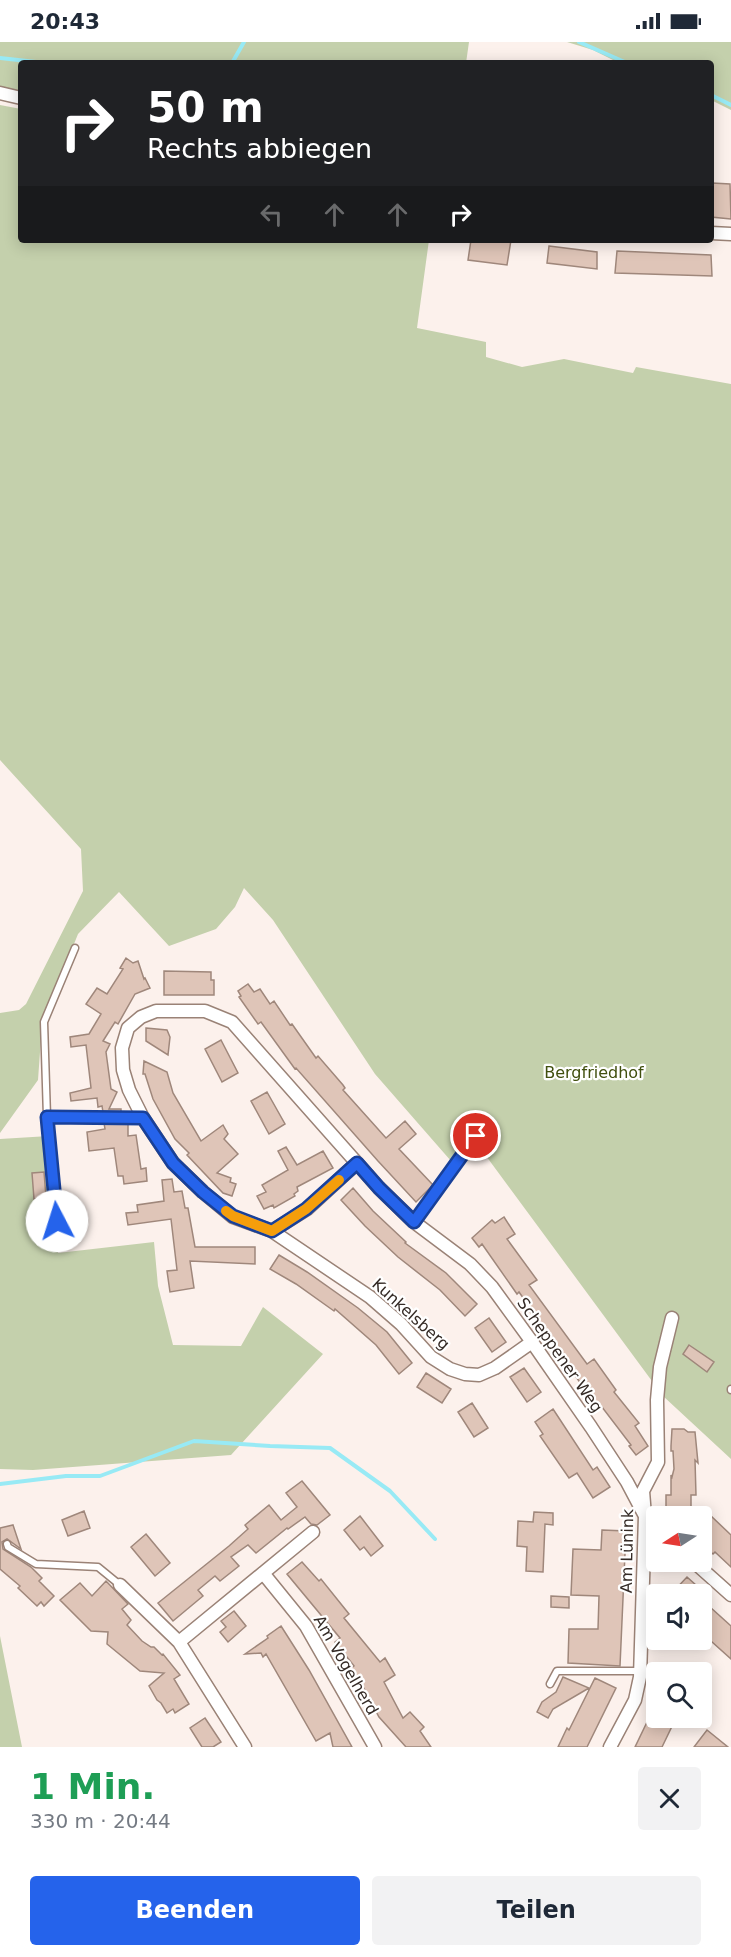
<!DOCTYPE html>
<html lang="de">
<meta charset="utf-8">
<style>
:root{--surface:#fff;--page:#f2f2f3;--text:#1f2937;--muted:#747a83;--accent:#2563eb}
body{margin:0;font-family:"DejaVu Sans",sans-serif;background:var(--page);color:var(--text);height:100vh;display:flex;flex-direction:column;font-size:22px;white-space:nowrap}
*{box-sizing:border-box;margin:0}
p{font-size:20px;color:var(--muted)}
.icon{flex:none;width:33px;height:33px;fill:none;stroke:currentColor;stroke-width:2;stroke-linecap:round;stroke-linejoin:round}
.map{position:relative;height:1705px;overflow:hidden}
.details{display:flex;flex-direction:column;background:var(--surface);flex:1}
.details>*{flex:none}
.hud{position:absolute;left:18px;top:18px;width:696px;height:183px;border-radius:6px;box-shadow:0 3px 15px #0003;background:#202124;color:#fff;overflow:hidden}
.needle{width:39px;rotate:258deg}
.controls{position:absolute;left:646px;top:1464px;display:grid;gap:12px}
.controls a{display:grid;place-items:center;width:66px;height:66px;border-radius:6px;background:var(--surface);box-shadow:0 3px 15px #0003;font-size:30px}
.pin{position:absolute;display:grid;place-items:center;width:51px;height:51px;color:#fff;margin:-26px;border:3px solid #fff;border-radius:50%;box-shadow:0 2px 6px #0007}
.me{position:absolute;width:66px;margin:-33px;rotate:355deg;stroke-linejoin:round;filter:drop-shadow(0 0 4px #0008)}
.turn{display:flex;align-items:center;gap:21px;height:126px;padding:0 30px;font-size:27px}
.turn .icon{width:78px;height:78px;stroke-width:2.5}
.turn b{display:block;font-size:42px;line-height:51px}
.lanes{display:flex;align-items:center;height:57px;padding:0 30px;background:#0003;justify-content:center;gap:30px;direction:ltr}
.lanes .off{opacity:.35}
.round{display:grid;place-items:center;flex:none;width:63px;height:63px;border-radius:6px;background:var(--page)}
.overview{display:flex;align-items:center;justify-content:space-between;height:102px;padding:0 30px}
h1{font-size:36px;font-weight:600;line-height:45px;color:#1e9e55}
.cta{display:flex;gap:12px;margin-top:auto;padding:12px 30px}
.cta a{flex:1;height:69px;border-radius:6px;background:var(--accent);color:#fff;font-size:24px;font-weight:600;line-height:69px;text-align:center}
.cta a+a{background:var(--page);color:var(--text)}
.status{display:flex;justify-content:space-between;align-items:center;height:42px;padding:0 30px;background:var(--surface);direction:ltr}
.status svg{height:16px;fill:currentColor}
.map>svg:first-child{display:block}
.green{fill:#c4d0ac}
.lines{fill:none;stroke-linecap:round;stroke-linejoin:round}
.stream{stroke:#98eaf5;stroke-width:4}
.building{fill:#dfc5b8;stroke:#9f877b;stroke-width:1.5}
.lane-casing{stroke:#9a8276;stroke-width:9}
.street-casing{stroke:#9a8276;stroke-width:15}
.lane{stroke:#fff;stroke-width:6}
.street{stroke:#fff;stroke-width:12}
.route-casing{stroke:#184099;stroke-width:15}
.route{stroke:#2563eb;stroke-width:10}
.slow{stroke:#f59e0b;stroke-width:10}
.labels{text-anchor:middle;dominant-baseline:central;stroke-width:4.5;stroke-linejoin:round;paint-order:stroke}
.park-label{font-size:16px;fill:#404f0e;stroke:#fff}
.street-label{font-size:16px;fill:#342a25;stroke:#fff}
</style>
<div class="status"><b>20:43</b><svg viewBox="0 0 49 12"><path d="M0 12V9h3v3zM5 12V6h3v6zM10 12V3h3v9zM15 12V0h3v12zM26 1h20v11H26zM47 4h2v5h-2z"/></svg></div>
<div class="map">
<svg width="731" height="1705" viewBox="0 0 731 1705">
<rect width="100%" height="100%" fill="#fcf1ec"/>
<!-- green -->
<path class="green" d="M0,0H469L466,21H21V49L0,45Z
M567,0H731V68L711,58V21H619L593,8Z
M0,63L21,67V198H429L417,286L486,300V315L522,325L564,317L633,331L636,325L731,342V1417L663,1354L478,1103L451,1119L375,1032L273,878L244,846L235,865L216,887L169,904L119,850L78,892L42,982L38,1038L0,1091V971L19,968L26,962L83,849L81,807L0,718Z
M49,1094L58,1211L154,1200L158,1244L173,1303L241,1304L263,1265L323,1312L231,1413L33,1428L0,1427V1097Z
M0,1594L22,1705H0Z"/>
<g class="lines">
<!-- stream -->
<path class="stream" d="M579,0L627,21
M0,16L45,21
M232,21L244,0
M711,53L731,63
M0,1442L66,1434H100L194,1399L270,1404L330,1406L390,1449L435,1497"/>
</g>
<!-- building -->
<path class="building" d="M712,141L730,142L731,177L711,175Z
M471,198H511L507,223L468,218Z
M549,204L597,210V227L547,221Z
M617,209L711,213L712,234L615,231Z
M126,916L133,921L138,919L144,937L145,936L150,946L135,952L118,982L115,980L103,999L110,1002L106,1010L111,1047L117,1050L109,1067H121V1071L103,1070L102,1064L98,1065L97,1056L71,1059L70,1051L91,1046L86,1003L71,1005L70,995L89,992L101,972L86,962L97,946L107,952L123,927L120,926Z
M164,929L211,930V938H214V953H164Z
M248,942L254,950L260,947L270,962L274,959L290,983L292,982L316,1016L318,1014L343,1043L345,1046L343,1048L386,1096L405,1079L416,1092L399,1107L433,1143L416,1160L378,1119L296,1026L295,1027L261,980L258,982L239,955L241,954L238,949Z
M146,986L167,988L170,995L168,1013L146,999Z
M221,998L238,1031L222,1040L205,1007Z
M144,1019L167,1030L173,1051L201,1099L223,1083L228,1092L224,1097L238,1112L217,1131L231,1136L230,1140L236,1142L232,1154L223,1151L187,1113L189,1111L175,1097L153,1057L145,1032H143Z
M267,1050L285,1082L269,1092L251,1059Z
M104,1081H128V1094L136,1093L141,1127L146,1126L147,1139L124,1142L123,1134H118L114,1106L89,1109L87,1090L105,1087Z
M286,1105L297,1123L323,1109L333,1126L297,1145L298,1149L294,1152L295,1154L274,1166L273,1163L264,1167L257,1154L266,1150L262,1143L288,1128L278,1109Z
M44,1130L46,1155L34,1157L32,1131Z
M172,1137L174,1150L182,1149L185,1166H188L195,1205H255V1222L190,1219L194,1246L170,1250L167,1229L177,1228L171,1177L128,1183L126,1171L138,1170L137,1163L164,1159L162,1138Z
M353,1146L373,1169L406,1200L405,1201L446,1231L477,1262L465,1274L440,1248L398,1215L365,1184L341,1158Z
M504,1175L515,1192L507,1197L537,1238L529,1243L587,1322L594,1317L616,1348L614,1350L639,1381L635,1384L648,1404L636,1413L629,1404L631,1403L602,1365L591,1356L574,1332L529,1268L531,1267L519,1250L517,1252L482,1202L479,1205L472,1196L492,1178L495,1181Z
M279,1213L307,1230L358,1266L387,1290L412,1321L399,1332L376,1303L335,1267L334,1269L296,1242L270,1227Z
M489,1276L506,1300L492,1310L475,1286Z
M689,1303L714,1320L707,1330L683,1312Z
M524,1326L541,1350L527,1360L510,1335Z
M426,1331L451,1347L442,1361L417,1345Z
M472,1361L488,1386L474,1395L458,1370Z
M553,1367L593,1428L597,1425L610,1445L593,1456L577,1431L569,1436L540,1394L543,1392L535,1380Z
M672,1387H684L688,1390H695L698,1421L695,1418L696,1453H691V1465L666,1466V1453H671V1433L672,1435L674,1427L673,1409H671V1404Z
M302,1439L330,1473L317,1483L311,1482L305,1475L288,1487L287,1486L256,1511L248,1503L231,1515L239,1524L220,1539L215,1534L198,1548L203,1554L173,1579L158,1561L229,1504L248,1487L245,1483L269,1463L281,1478L297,1465L286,1451Z
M84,1469L90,1486L68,1494L62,1478Z
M534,1470L553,1471V1483L545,1482L543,1530L526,1529L527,1505L517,1504L518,1479L533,1480Z
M710,1473L731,1493V1525L715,1510L713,1512L702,1502V1482Z
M360,1474L383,1504L371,1514L364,1505L360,1508L344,1488Z
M13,1483L21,1507L7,1497L2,1500L3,1507L31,1525L42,1536L39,1539L54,1554L44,1564L41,1560L37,1564L18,1546L20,1544L0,1527V1486Z
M602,1488L626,1489L620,1624L568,1621L569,1587H598L599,1554L571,1553L573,1507L601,1508Z
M146,1492L170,1521L155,1534L131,1505Z
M302,1520L319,1539L321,1537L349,1572L344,1576L380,1620L385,1616L395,1633L384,1640L403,1676L410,1670L424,1685L420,1689L431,1705H406L379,1675L360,1639L349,1628L354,1624L335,1600L340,1596L287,1532Z
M687,1535L706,1552H671Z
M106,1539L128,1562L122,1567L131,1578L127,1583L142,1599L151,1605H154L162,1613L163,1612L180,1633L174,1637L189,1662L175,1671L173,1667L167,1671L161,1661L157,1658L149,1644L164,1631L140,1629L107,1602L108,1590L91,1589L60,1558L80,1541L92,1554Z
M551,1554L569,1555V1566L551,1565Z
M710,1565L731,1584V1617L702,1591V1573Z
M234,1569L246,1584L228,1600L220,1590L226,1585L221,1579Z
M281,1584L309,1628L352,1705H333L330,1691L316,1699L266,1612L263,1615L261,1611L245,1612L268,1596L267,1594Z
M563,1635L589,1646L553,1667L548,1676L537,1670L542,1660L556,1650Z
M595,1636L616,1646L587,1705H558L567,1686L569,1688Z
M205,1676L221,1700L213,1705H202L190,1686Z
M649,1676H676L662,1705H635Z
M707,1688L728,1705H694Z"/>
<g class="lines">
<defs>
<path id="lane" d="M75,906L44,980L47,1075L143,1076
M47,1075L57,1179
M414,1180L475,1094
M731,1348V1347
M7,1502L8,1505L36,1522L98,1525L120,1543
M550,1642L557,1629H640"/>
<path id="street" d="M0,51L21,56
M711,191L731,192
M272,1189L307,1167L357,1121
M532,1300L495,1326L479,1333L465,1332L450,1327L431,1315L401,1282L370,1255L272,1189L233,1175L203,1150L173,1121L143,1076L129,1048L123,1028L122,1006L128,986L141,975L156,969H205L232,980L379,1146L414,1180L470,1222L492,1245L532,1300L591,1385L627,1440L645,1474L657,1485
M694,1520L731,1553
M263,1531L306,1584L375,1705
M120,1543L179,1600L245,1705
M179,1600L313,1490
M610,1705L635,1658L640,1635L645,1474L643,1449L658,1420L657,1358L660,1325L672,1276"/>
</defs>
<!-- lane casing -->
<use href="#lane" class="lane-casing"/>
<!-- street casing -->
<use href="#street" class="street-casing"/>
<!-- lane -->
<use href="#lane" class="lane"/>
<!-- street -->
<use href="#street" class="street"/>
</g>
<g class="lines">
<defs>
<path id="route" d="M57,1179L47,1075L143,1076L173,1121L203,1150L233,1174L272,1189L306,1167L357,1121L379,1146L414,1180L476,1094"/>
</defs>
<!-- route casing -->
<use href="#route" class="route-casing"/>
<!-- route -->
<use href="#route" class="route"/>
<!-- slow -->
<path class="slow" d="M226,1169L233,1174L272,1189L306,1167L339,1138"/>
</g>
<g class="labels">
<!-- park labels -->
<g class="park-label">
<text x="594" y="1030">Bergfriedhof</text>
</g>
<!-- street labels -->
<g class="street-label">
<text transform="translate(411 1272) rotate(42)">Kunkelsberg</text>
<text transform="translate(560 1313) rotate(55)">Scheppener Weg</text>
<text transform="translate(627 1509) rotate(-89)">Am Lünink</text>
<text transform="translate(346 1623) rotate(60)">Am Vogelherd</text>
</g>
</g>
</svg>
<div class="controls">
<a><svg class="needle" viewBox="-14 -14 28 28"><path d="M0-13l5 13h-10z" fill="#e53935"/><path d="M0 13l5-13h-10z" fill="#747a83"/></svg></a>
<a><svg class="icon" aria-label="sound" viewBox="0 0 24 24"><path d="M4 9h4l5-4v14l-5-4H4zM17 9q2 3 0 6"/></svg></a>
<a><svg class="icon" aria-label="search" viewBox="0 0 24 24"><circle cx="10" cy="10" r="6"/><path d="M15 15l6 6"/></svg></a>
</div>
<div class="pin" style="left:476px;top:1094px;background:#d93025"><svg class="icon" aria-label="arrive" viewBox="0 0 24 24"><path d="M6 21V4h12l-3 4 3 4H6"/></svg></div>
<svg class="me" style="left:57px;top:1179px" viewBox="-20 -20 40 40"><circle r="19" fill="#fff"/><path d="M0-13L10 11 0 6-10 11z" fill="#2563eb"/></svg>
<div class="hud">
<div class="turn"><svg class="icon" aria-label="right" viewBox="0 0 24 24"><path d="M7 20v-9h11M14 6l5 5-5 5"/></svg><div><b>50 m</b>Rechts abbiegen</div></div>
<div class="lanes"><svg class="icon off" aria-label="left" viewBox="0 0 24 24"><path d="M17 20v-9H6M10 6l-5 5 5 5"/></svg><svg class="icon off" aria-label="ahead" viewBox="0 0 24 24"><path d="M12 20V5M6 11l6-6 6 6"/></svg><svg class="icon off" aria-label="ahead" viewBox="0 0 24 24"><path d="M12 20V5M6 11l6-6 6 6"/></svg><svg class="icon" aria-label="right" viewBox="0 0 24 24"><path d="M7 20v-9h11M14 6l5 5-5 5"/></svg></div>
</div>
</div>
<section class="details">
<div class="overview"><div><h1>1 Min.</h1><p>330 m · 20:44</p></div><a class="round"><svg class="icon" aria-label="close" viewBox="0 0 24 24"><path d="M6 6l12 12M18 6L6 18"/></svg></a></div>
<div class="cta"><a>Beenden</a><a>Teilen</a></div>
</section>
